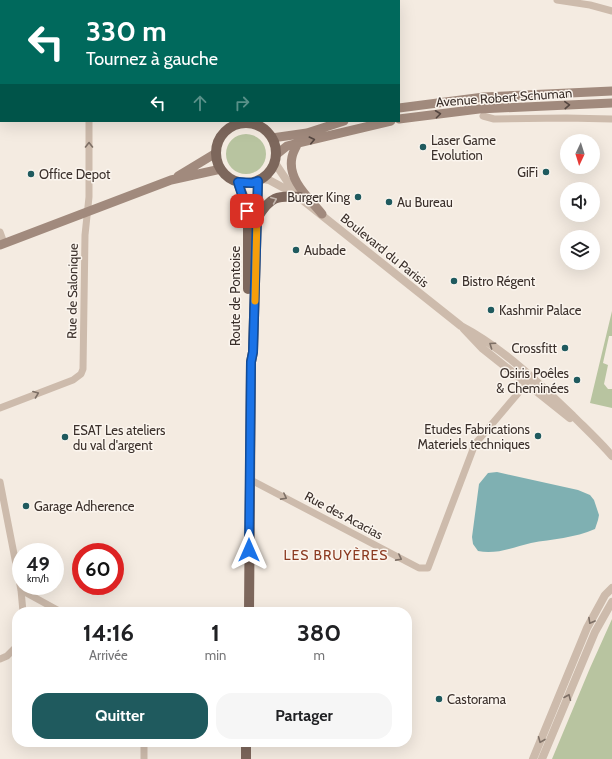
<!DOCTYPE html>
<html lang="fr">
<meta charset="utf-8">
<style>
:root{--surface:#fff;--page:#f6f6f6;--text:#202124;--muted:#757577;--accent:#1f5a5e}
body{margin:0;font-family:Cabin,sans-serif;background:var(--page);color:var(--text);height:100vh;display:flex;flex-direction:column;font-size:15px;white-space:nowrap}
*{box-sizing:border-box;margin:0}
p{font-size:13px;color:var(--muted)}
.icon{flex:none;width:22px;height:22px;fill:none;stroke:currentColor;stroke-width:2;stroke-linecap:round;stroke-linejoin:round}
.map{position:relative;flex:1;overflow:hidden}
.drawer{position:absolute;left:12px;top:607px;width:400px;height:140px;display:flex;flex-direction:column;background:var(--surface);border-radius:16px;box-shadow:0 4px 16px #0002}
.drawer>*{flex:none}
.banner{position:absolute;left:0px;top:0px;width:400px;height:122px;box-shadow:0 4px 16px #0002;background:#00695c;color:#fff;overflow:hidden}
.needle{width:26px;rotate:184deg}
.buttons{position:absolute;left:560px;top:134px;display:grid;gap:8px}
.buttons a{display:grid;place-items:center;width:40px;height:40px;border-radius:50%;background:var(--surface);box-shadow:0 4px 16px #0002;font-size:20px}
.speed{position:absolute;left:12px;top:543px;display:flex;gap:8px;font-size:20px;font-weight:700;text-align:center}
.speed>*{display:grid;place-content:center;width:52px;height:52px;border-radius:50%;background:var(--surface);box-shadow:0 4px 16px #0002;line-height:1}
.speed small{font-size:10px;font-weight:400}
.speed .limit{border:6px solid #d22;background:#fff;color:#111}
.pin{position:absolute;display:grid;place-items:center;width:34px;height:34px;color:#fff;margin:-17px;border-radius:8px;box-shadow:0 2px 6px #0006}
.me{position:absolute;width:44px;margin:-22px;rotate:0deg;stroke-linejoin:round;filter:drop-shadow(0 0 3px #0008)}
.turn{display:flex;align-items:center;gap:14px;height:84px;padding:0 20px;font-size:18px}
.turn .icon{width:52px;height:52px;stroke-width:2.5}
.turn b{display:block;font-size:28px;line-height:34px}
.lanes{display:flex;align-items:center;height:38px;padding:0 20px;background:#0003;justify-content:center;gap:20px;direction:ltr}
.lanes .off{opacity:.35}
.eta{display:flex;justify-content:space-evenly;align-items:center;height:68px;text-align:center}
.eta b{font-size:24px;font-weight:800;line-height:28px}
.action{display:flex;gap:8px;margin-top:auto;padding:8px 20px}
.action a{flex:1;height:46px;border-radius:16px;background:var(--accent);color:#fff;font-size:16px;font-weight:800;line-height:46px;text-align:center}
.action a+a{background:var(--page);color:var(--text)}
.map>svg:first-child{display:block}
.green{fill:#b8c4a0}
.water{fill:#7fb0b2}
.lines{fill:none;stroke-linecap:round;stroke-linejoin:round}
.minor{stroke:#cdbbac;stroke-width:7}
.tertiary{stroke:#cdbbac;stroke-width:8}
.secondary{stroke:#a18a7d;stroke-width:9}
.primary{stroke:#7d675c;stroke-width:10}
.oneway{stroke:#544640}
.oneway2{stroke:#7d6f65}
.oneway3{stroke:#c2b5ac}
.route-casing{stroke:#114b97;stroke-width:10}
.route{stroke:#1a73e8;stroke-width:7}
.slow{stroke:#f59e0b;stroke-width:7}
.poi-dot{fill:#1f5a5e;stroke:#fbf5ee;stroke-width:1.5}
.labels{text-anchor:middle;dominant-baseline:central;stroke-width:3;stroke-linejoin:round;paint-order:stroke}
.street-label{font-size:13px;fill:#3b302b;stroke:#fbf5ee}
.poi-label{font-size:13px;fill:#3b302b;stroke:#fbf5ee;text-anchor:start}
.neighbourhood-label{font-size:14px;letter-spacing:1px;fill:#8c3b22;stroke:#fbf5ee}
</style>
<div class="map">
<svg width="612" height="759" viewBox="0 0 612 759">
<rect width="100%" height="100%" fill="#f4ebe1"/>
<!-- green -->
<path class="green" d="M226 154a20 20 0 1 1 40 0a20 20 0 1 1-40 0Z
M612,311V336H609L603,363L608,365L604,384L608,389H612V408L590,403Z
M612,619V759H552L590,668Z"/>
<!-- water -->
<path class="water" d="M497,472L578,490L590,495L594,500L599,515L598,520L595,529C575,538 552,539 531,543C514,547 496,555 478,551L473,544L472,537L479,484L488,473Z"/>
<g class="lines">
<!-- minor -->
<path class="minor" d="M557,0L590,5L612,11
M90,1V0
M483,116L494,119L566,118L612,119
M0,232L4,243
M0,408L73,380L81,374L83,369L85,235L89,197V121
M249,479L419,568H428L475,444L520,391L533,378
M0,482L21,590L23,612
M21,590L61,612
M0,659L7,656L17,646
M144,742V759"/>
<!-- tertiary -->
<path class="tertiary" d="M275,163L295,193
M263,179L269,180L295,194L461,326C503,348 539,383 573,416C586,429 600,442 612,456
M464,329L482,348L570,418
M533,759L587,628L605,595L612,588
M542,759L595,632L612,602"/>
<!-- secondary -->
<path class="secondary" d="M399,108L484,97L612,91
M399,119L479,109L612,103
M272,138L307,133L344,121
M298,143C296,147 293,152 292,157C287,180 309,198 322,214
M277,154L287,146L298,143L391,121
M178,176L216,153
M0,245L171,180L221,169"/>
<!-- primary -->
<path class="primary" d="M250,1V0
M216 153a30 30 0 1 1 60 0a30 30 0 1 1-60 0Z
M238,183L245,201L248,223V289
M258,217C270,197 277,195 300,197
M249,612L251,362L253,352L258,181
M246,759V742"/>
</g>
<!-- one-way arrows -->
<defs><path id="oneway-chevron" d="M-2-3.5L2.5 0L-2 3.5" fill="none" stroke-width="1.6" stroke-linecap="round" stroke-linejoin="round"/></defs>
<g class="oneway">
<use href="#oneway-chevron" transform="translate(567 105) rotate(-3)"/>
<use href="#oneway-chevron" transform="translate(438 114) rotate(-7)"/>
<use href="#oneway-chevron" transform="translate(312 140) rotate(-13)"/>
</g>
<g class="oneway2">
<use href="#oneway-chevron" transform="translate(89 145) rotate(-90)"/>
<use href="#oneway-chevron" transform="translate(492 345) rotate(-145)"/>
<use href="#oneway-chevron" transform="translate(36 394) rotate(-21)"/>
<use href="#oneway-chevron" transform="translate(284 497) rotate(28)"/>
<use href="#oneway-chevron" transform="translate(399 558) rotate(28)"/>
<use href="#oneway-chevron" transform="translate(591 621) rotate(119)"/>
<use href="#oneway-chevron" transform="translate(568 697) rotate(-67)"/>
<use href="#oneway-chevron" transform="translate(541 740) rotate(112)"/>
</g>
<use class="oneway3" href="#oneway-chevron" transform="translate(274 200) rotate(-23)"/>
<g class="lines">
<defs>
<path id="route" d="M247,211L238,182L252,183L258,181L253,352L251,362L249,550"/>
</defs>
<!-- route casing -->
<use href="#route" class="route-casing"/>
<!-- route -->
<use href="#route" class="route"/>
<!-- slow -->
<path class="slow" d="M255,301L257,217"/>
</g>
<!-- markers -->
<g class="poi-dot">
<circle cx="423" cy="147" r="4"/>
<circle cx="546" cy="172" r="4"/>
<circle cx="31" cy="174" r="4"/>
<circle cx="358" cy="197" r="4"/>
<circle cx="389" cy="202" r="4"/>
<circle cx="296" cy="250" r="4"/>
<circle cx="454" cy="281" r="4"/>
<circle cx="491" cy="310" r="4"/>
<circle cx="565" cy="348" r="4"/>
<circle cx="577" cy="380" r="4"/>
<circle cx="538" cy="436" r="4"/>
<circle cx="65" cy="437" r="4"/>
<circle cx="26" cy="506" r="4"/>
<circle cx="439" cy="699" r="4"/>
</g>
<g class="labels">
<!-- street labels -->
<g class="street-label">
<text transform="translate(504 97) rotate(-4)">Avenue Robert Schuman</text>
<text transform="translate(385 250) rotate(39)">Boulevard du Parisis</text>
<text transform="translate(72 291) rotate(-89)">Rue de Salonique</text>
<text transform="translate(235 296) rotate(-90)">Route de Pontoise</text>
<text transform="translate(344 515) rotate(28)">Rue des Acacias</text>
</g>
<!-- poi labels -->
<g class="poi-label">
<text x="431" y="140">Laser Game<tspan x="431" dy="15">Evolution</tspan></text>
<text x="538" y="172" text-anchor="end">GiFi</text>
<text x="39" y="174">Office Depot</text>
<text x="350" y="197" text-anchor="end">Burger King</text>
<text x="397" y="202">Au Bureau</text>
<text x="304" y="250">Aubade</text>
<text x="462" y="281">Bistro Régent</text>
<text x="499" y="310">Kashmir Palace</text>
<text x="557" y="348" text-anchor="end">Crossfitt</text>
<text x="569" y="373" text-anchor="end">Osiris Poêles<tspan x="569" dy="15">&amp; Cheminées</tspan></text>
<text x="530" y="429" text-anchor="end">Etudes Fabrications<tspan x="530" dy="15">Materiels techniques</tspan></text>
<text x="73" y="430">ESAT Les ateliers<tspan x="73" dy="15">du val d'argent</tspan></text>
<text x="34" y="506">Garage Adherence</text>
<text x="447" y="699">Castorama</text>
</g>
<!-- neighbourhood labels -->
<g class="neighbourhood-label">
<text x="336" y="555">LES BRUYÈRES</text>
</g>
</g>
</svg>
<div class="buttons">
<a><svg class="needle" viewBox="-14 -14 28 28"><path d="M0-13l5 13h-10z" fill="#e53935"/><path d="M0 13l5-13h-10z" fill="#757577"/></svg></a>
<a><svg class="icon" aria-label="sound" viewBox="0 0 24 24"><path d="M4 9h4l5-4v14l-5-4H4zM17 9q2 3 0 6"/></svg></a>
<a><svg class="icon" aria-label="layers" viewBox="0 0 24 24"><path d="M12 4l9 5-9 5-9-5zM3 14l9 5 9-5"/></svg></a>
</div>
<div class="speed"><div>49<small>km/h</small></div><div class="limit">60</div></div>
<div class="pin" style="left:247px;top:211px;background:#d93025"><svg class="icon" aria-label="arrive" viewBox="0 0 24 24"><path d="M6 21V4h12l-3 4 3 4H6"/></svg></div>
<svg class="me" style="left:249px;top:550px" viewBox="-20 -20 40 40"><path d="M0-17L14 15 0 8-14 15z" fill="#1a73e8" stroke="#fff" stroke-width="4"/></svg>
<div class="banner">
<div class="turn"><svg class="icon" aria-label="left" viewBox="0 0 24 24"><path d="M17 20v-9H6M10 6l-5 5 5 5"/></svg><div><b>330 m</b>Tournez à gauche</div></div>
<div class="lanes"><svg class="icon" aria-label="left" viewBox="0 0 24 24"><path d="M17 20v-9H6M10 6l-5 5 5 5"/></svg><svg class="icon off" aria-label="ahead" viewBox="0 0 24 24"><path d="M12 20V5M6 11l6-6 6 6"/></svg><svg class="icon off" aria-label="right" viewBox="0 0 24 24"><path d="M7 20v-9h11M14 6l5 5-5 5"/></svg></div>
</div>
<section class="drawer">
<div class="eta">
<div><b>14:16</b><p>Arrivée</p></div>
<div><b>1</b><p>min</p></div>
<div><b>380</b><p>m</p></div>
</div>
<div class="action"><a>Quitter</a><a>Partager</a></div>
</section>
</div>
